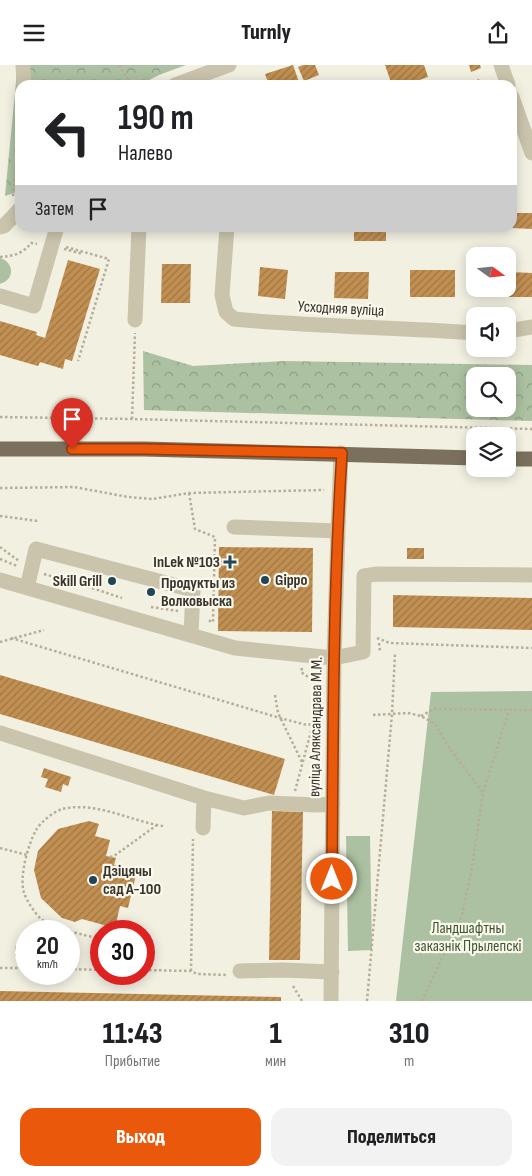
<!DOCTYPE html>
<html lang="ru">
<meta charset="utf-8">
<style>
:root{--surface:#fff;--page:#f2f2f2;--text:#202124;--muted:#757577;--accent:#ea580c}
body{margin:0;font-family:"Sofia Sans Condensed",sans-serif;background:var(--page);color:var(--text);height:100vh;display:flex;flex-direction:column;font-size:19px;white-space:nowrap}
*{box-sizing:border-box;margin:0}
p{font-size:16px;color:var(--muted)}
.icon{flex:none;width:28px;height:28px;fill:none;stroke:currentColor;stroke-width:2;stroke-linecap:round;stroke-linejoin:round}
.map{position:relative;height:936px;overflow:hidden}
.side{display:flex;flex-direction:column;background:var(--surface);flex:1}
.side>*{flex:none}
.top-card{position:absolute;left:15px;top:15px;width:502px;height:152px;border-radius:15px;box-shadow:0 2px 12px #0003;background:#fff;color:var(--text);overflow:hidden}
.needle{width:32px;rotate:105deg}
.fabs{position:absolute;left:466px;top:182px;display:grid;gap:10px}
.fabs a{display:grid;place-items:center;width:50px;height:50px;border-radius:10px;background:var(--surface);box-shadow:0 2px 12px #0003;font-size:25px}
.speed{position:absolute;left:15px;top:855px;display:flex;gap:10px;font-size:25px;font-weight:700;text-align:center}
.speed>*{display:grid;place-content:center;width:65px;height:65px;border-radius:50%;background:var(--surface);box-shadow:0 2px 12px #0003;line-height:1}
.speed small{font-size:12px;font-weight:400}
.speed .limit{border:8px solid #d22;background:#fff;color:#111}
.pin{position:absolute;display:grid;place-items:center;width:42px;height:42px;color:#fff;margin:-51px -21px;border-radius:50% 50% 50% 0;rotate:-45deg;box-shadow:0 0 5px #0007}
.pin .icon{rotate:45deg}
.me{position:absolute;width:55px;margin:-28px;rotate:0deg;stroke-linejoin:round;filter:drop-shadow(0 0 4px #0008)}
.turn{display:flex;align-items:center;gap:18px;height:105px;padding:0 20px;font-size:22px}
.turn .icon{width:65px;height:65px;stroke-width:2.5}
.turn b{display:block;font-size:35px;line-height:42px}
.then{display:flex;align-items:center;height:48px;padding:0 20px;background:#0003;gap:10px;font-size:19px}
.eta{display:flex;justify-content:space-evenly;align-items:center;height:85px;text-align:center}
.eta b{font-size:30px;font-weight:800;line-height:35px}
.action{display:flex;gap:10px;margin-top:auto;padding:10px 20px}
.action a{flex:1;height:58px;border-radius:15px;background:var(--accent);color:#fff;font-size:20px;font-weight:800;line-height:58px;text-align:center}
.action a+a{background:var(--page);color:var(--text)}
header{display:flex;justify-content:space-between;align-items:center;height:65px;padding:0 20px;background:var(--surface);font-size:22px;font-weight:800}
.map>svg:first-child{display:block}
.forest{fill:url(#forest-crowns);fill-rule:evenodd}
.park{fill:#acc1a1}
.building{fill:url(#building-hatch)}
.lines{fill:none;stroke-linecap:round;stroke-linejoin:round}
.path{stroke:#b6ae97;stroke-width:2.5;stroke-dasharray:2.5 2.5;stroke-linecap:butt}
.minor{stroke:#cac4ad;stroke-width:15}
.major{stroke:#7a705d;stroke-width:15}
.route-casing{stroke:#983908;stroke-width:12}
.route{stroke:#ea580c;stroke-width:9}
.poi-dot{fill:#224459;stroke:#faf8ed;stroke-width:2}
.labels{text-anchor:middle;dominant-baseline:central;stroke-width:4.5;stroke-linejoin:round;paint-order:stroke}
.street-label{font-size:16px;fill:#39342b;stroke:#faf8ed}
.poi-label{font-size:16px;font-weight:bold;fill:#39342b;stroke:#faf8ed;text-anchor:start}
.park-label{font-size:16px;fill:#3c5630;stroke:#faf8ed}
</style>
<header><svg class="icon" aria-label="menu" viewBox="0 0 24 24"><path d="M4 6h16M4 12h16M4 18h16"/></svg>Turnly<svg class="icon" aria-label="share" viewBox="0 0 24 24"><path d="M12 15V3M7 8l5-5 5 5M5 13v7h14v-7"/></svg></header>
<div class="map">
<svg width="532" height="936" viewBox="0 0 532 936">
<defs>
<pattern id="forest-crowns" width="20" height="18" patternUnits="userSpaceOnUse" patternTransform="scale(1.25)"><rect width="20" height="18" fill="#acc1a1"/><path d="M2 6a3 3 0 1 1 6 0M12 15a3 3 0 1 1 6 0" fill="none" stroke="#8d9e83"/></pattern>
<pattern id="building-hatch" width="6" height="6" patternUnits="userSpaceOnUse" patternTransform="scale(1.25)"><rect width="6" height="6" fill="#c18f51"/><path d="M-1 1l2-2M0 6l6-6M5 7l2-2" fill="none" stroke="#9e7643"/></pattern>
</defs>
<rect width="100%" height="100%" fill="#f2f0e1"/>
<!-- forest -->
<path class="forest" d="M16,0H186L159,10L140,20H20V126L5,131L16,17Z
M143,286L193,301L284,296L532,300V356L144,345ZM475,311H508V344H475Z"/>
<!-- park -->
<path class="park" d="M0,193C9,195 15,206 8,214C7,216 2,218 0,219Z
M532,626V936H396L431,627Z
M346,771H370L372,885L348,886Z"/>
<!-- building -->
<path class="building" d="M293,0L300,20H269L265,9Z
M303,0H315L319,10L304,16L298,2Z
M385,0H424L428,12L404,20H392Z
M469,0H480L481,3L471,7Z
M479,14L481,20H465Z
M512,148H532V164L512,163Z
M354,162H386V176H354Z
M68,195L100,204L72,296L65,294L63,304L40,297L38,301L0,290V256L37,267L36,270L45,273Z
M162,199H191L190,238H161Z
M260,202L288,205L285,234L258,231Z
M410,205H455V232H410Z
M335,207H369L368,234L334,233Z
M509,207L532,208V232H509Z
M219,482L313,483L312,567L218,566Z
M407,483H424V494H407Z
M393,530L532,533V565L393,562Z
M0,610L285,694L274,730L0,649Z
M44,703L71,712L68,721L63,719L61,727L45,722L48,714L41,712Z
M272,746L303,747L300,895H269Z
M89,756L99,759L95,771L110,775L106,791L116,793L114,800L137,806L128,843L120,841L115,863L82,854L75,857L62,853L41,833L34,805L38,786L58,764Z
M21,873H26V891H15V881H21Z
M0,926L281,932V936H0Z"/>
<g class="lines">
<!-- path -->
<path class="path" d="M119,0L130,17L134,20
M13,131L20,61
M66,182L109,194L78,296
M64,184L83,189
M0,192C13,191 23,189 31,178L37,179
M0,352L132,354L532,364
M132,354L135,268
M0,423L74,422L128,432L153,434L189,428L324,425
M189,428L195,464L215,472L213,557L207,555
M0,451L38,456
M0,482L19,496
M0,494L17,501
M44,509L95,524L122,533
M151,542L178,546
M11,573L280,653L307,660L313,659
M377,573L390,578L532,583
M0,577L44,565
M379,578L380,586
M302,603L301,607L314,616L319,625
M275,630L278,648L302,697
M373,650L408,648L421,651L435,659L450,684L483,728
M421,651L434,644L532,645
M295,726L313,659L319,650
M0,783L27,790
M110,792L114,791L157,760
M101,874C86,870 51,864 40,853C34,847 27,836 24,828C19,811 28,780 36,765C41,757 53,747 62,744C97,736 130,756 163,761
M0,903H26
M69,904L101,905
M144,905L191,906L197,909L228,910
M191,906L193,774
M293,921L302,936
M367,936L392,649L395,588
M422,936L462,850L471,808L483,728L509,645"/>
<!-- minor -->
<path class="minor" d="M23,0L24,18L25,20
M501,0L508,20
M175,20L229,0
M512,32L532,88
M0,162L4,161L20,144
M227,162L222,230L226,247L234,254C314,262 395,262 475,268
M0,231L34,241L57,162
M135,255L139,162
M508,266L532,262
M234,462L338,466
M0,515L235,583L334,593L363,587L364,511L377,509L532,510
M27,523L36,484L193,525L191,570
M0,668L204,733L244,743L269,738L317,740L333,739
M203,763L204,733
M240,906L282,905L332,907
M331,936L334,593L338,466L341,388"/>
<!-- major -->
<path class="major" d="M0,384H144L475,393
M508,394H532"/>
</g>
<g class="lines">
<defs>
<path id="route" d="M72,384H144L342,388C333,530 333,672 332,814"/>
</defs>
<!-- route casing -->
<use href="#route" class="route-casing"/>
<!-- route -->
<use href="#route" class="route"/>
</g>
<!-- markers -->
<g class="poi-dot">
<path d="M227.5 489.5h5v5h5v5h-5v5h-5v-5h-5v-5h5z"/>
<circle cx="265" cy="515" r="5"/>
<circle cx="112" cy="516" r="5"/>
<circle cx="151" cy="527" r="5"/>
<circle cx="93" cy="815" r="5"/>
</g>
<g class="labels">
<!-- street labels -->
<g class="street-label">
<text transform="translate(341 244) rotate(3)">Усходняя вуліца</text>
<text transform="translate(316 662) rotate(-89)">вуліца Аляксандрава М.М.</text>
</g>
<!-- poi labels -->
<g class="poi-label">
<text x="220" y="497" text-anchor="end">InLek №103</text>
<text x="275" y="515">Gippo</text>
<text x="102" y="516" text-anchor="end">Skill Grill</text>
<text x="161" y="518">Продукты из<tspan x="161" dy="18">Волковыска</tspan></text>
<text x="103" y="806">Дзіцячы<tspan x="103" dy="18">сад А-100</tspan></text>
</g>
<!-- park labels -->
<g class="park-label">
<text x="468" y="863">Ландшафтны<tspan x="468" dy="18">заказнік Прылепскі</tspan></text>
</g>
</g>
</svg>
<div class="fabs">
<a><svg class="needle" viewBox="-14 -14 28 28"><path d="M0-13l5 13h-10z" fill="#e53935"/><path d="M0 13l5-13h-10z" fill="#757577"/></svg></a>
<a><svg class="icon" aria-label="sound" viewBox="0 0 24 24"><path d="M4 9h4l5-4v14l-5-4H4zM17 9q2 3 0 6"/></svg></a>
<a><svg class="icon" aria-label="search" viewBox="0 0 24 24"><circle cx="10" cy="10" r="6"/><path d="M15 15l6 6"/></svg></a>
<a><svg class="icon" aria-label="layers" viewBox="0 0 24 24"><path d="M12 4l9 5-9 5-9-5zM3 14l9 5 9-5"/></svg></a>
</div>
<div class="speed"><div>20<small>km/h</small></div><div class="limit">30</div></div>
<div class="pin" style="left:72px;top:384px;background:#d93025"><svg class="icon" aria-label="arrive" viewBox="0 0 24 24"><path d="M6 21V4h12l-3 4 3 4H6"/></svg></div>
<svg class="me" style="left:332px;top:814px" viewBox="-20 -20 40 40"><circle r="17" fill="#ea580c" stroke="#fff" stroke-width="3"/><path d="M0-11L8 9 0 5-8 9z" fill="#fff"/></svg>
<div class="top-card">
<div class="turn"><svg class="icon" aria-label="left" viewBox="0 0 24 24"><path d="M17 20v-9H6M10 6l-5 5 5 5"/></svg><div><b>190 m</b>Налево</div></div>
<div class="then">Затем<svg class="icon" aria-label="arrive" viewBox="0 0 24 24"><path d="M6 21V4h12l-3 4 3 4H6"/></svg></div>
</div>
</div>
<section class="side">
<div class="eta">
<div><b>11:43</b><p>Прибытие</p></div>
<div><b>1</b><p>мин</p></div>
<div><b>310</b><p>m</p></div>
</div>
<div class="action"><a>Выход</a><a>Поделиться</a></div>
</section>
